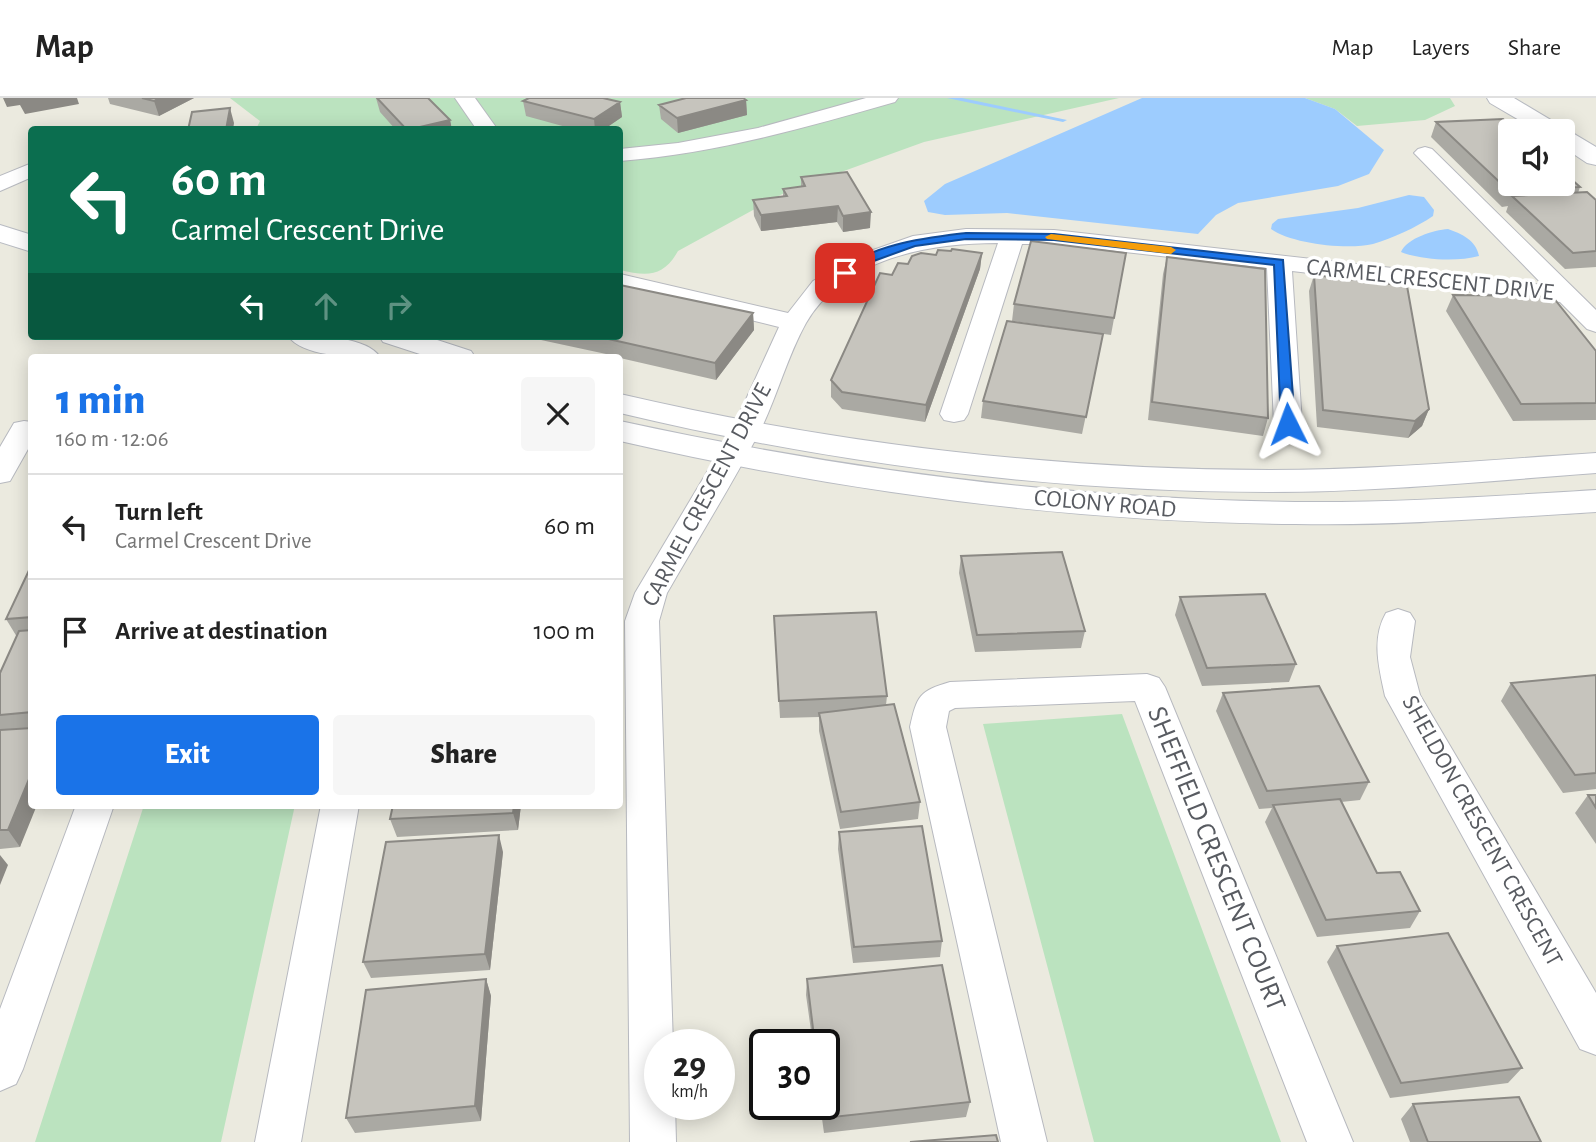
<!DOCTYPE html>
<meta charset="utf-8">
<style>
:root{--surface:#fff;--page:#f6f6f6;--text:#222;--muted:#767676;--line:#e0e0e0;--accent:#1a73e8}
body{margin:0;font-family:"Alegreya Sans",sans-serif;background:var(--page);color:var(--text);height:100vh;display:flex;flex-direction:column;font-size:26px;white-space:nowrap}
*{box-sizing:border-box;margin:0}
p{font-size:23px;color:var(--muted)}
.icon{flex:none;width:38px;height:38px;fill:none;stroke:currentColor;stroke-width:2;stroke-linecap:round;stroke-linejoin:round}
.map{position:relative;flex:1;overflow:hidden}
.side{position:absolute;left:28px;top:256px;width:595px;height:455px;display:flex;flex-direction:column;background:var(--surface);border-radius:7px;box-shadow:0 4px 18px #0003}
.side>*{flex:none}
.top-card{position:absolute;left:28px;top:28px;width:595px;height:214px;border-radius:7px;box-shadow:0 4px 18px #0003;background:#0b6e4f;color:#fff;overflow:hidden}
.controls{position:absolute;left:1498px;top:21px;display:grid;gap:14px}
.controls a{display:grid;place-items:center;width:77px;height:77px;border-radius:7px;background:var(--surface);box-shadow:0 4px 18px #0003;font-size:35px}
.speed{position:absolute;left:644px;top:931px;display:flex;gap:14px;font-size:35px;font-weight:700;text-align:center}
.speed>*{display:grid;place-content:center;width:91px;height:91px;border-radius:50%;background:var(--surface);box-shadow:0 4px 18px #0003;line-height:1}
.speed small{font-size:18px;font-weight:400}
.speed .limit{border:4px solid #111;border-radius:10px;background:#fff;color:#111}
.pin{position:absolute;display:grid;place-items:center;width:60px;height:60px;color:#fff;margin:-30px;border-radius:14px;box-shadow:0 4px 10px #0006}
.me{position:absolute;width:77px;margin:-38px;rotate:357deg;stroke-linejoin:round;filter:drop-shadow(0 0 5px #0008)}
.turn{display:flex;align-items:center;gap:24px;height:147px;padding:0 28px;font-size:32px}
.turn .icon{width:91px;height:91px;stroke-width:2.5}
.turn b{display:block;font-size:49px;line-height:60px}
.lanes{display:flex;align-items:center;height:66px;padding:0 28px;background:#0003;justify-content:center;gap:35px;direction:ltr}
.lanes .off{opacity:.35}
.round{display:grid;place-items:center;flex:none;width:74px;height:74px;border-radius:7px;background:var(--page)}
.headline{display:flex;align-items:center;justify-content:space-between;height:119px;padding:0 28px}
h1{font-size:42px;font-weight:800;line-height:52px;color:var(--accent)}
.button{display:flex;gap:14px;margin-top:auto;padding:14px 28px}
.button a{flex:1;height:80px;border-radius:7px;background:var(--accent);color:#fff;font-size:28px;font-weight:800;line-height:80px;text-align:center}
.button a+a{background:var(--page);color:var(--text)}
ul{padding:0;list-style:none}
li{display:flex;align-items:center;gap:21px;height:105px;padding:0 28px;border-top:2px solid var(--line)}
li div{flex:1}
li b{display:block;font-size:26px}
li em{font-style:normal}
header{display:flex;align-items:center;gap:42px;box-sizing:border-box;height:98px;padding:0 35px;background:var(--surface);border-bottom:2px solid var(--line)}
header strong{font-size:33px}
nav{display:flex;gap:38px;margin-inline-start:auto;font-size:24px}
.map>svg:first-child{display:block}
.green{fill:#bbe3bf}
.water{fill:#9dccfe}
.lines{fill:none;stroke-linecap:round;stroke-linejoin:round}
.stream{fill:#9dccfe;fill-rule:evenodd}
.street-casing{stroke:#b7b9bf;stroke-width:2}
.secondary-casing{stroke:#b8bbc2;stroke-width:2}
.street{fill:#fff;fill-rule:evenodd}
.secondary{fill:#fff;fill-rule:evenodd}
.wall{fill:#aaa9a3}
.shaded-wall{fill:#8b8984}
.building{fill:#c6c4bd;stroke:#8b8984;stroke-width:2}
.route{fill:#1a73e8;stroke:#114b97;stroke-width:2}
.slow{fill:#f59e0b}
.labels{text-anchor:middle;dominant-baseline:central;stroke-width:7;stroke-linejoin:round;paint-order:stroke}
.street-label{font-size:24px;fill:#585b61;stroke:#fff}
.near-street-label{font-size:28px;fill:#585b61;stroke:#fff}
</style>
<header>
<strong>Map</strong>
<nav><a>Map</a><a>Layers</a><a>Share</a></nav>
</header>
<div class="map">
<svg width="1596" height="1044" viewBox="0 0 1596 1044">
<rect width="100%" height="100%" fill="#ebeadf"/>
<!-- green -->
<path class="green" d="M230,0H1119L924,44L786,94L678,153C663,180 646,178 620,172V32L256,31L260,23Z
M1305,0H1450L1455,8L1425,22L1357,28L1335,11Z
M1122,616L1281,1044H1094L983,626Z
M144,707H295L221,1044H35Z"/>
<!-- water -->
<path class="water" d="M1142,0H1305L1335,11L1384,52L1369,76L1338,88L1238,105L1216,117L1198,136L1007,115L945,117L928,114L924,103L945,86Z
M1409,97L1424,99L1434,112L1433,118C1417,129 1391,141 1373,146C1347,152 1292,146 1271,131L1272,126L1278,121L1358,110Z
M1448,131C1462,136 1476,142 1479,158C1457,164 1421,162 1401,154C1407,140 1434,132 1448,131Z"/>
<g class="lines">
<!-- stream -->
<path class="stream" d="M947,0H962L1067,22L1063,24Z"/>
<defs>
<path id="street" d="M455,0H475L498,32H477Z
M866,0H898L895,4C804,30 714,56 620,63V51L678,45L758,30Z
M1425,49L1432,51L1596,212V234L1587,231L1560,204L1292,173L1302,326L1298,332L1288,334L1278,332L1274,326L1267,170L1054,146H1022L968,316L964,322L954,324L944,322L940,316L998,145C929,145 844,160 806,225C787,259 777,299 760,333C731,388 698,441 667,495L659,523L673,947H660V1006H675L676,1044H630L625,523L635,495L732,332L779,229L620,190V176L788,215L813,183L859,157L913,138L966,131L1054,132L1543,187L1418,59L1414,55L1418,51Z
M32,65V79L0,93V78Z
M24,323L32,324V344L10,383L0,385V349L14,325Z
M1398,511L1410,515L1415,523L1410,559L1420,597L1596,895V957L1580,951L1385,598C1379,570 1371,541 1386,515Z
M1147,576L1159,580L1165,589L1353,1044H1307L1135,603L955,610L949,613L946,629L1047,1044H1001L910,629C917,598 919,593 950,584Z
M76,707H114L23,971L16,986L0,993V911Z
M321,707H359L301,1044H255Z"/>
<path id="secondary" d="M1487,0H1514L1596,49V67L1587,65L1563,49V33H1538L1490,5Z
M0,127L32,137V154L0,144Z
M288,238C313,238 365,237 380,259C356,259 304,260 288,238Z
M379,238H425L471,253L475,259H429L383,244Z
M620,296C830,345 1054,372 1269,372C1378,372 1487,362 1596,355V375C1487,383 1378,394 1269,394C1053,394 829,365 620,315Z
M620,323C843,372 1067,401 1295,404C1396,405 1496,398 1596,392V414C1496,420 1395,428 1295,426C1067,424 842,394 620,343Z"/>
</defs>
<!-- street casing -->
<use href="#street" class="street-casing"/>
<!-- secondary casing -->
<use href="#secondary" class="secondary-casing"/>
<!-- street -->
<use href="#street" class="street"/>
<!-- secondary -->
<use href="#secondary" class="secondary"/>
</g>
<!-- wall -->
<path class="wall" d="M108,0H194L159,18L110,6Z
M376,0L450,22L452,32H396L380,14Z
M746,2L747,17L678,35L661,21L659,7Z
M523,3L620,4L622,19L603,32H577L526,18Z
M1436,24L1580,89L1578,95L1596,102V169L1565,171L1506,114L1508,108L1502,109L1431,39Z
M801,79L870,130L843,134L837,124L761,133L754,118L753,102L783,98V91L801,89Z
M951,153L982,155L980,171L925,324L842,311L831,299V282L892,177L908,166L936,157Z
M1126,155L1111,237L1012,223L1014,206Z
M1167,159L1268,320L1263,338L1148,322L1163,176Z
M1314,177L1429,311L1422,328L1408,340L1317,329L1309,193Z
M1453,197L1596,253V322L1513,323L1446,213Z
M753,215L754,232L716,282L620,260V259L541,242L540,238H620Z
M1103,236L1082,336L981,320L983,303Z
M961,458L1085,533L1081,550L975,554L959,475Z
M32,466V707L20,749L0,751V575L17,539L6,521Z
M1180,499L1296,566L1289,584L1202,588L1175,517Z
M774,518L887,598L886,607L920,704L918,721L840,731L819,633V619L780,620Z
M1596,577V691L1563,695L1501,603L1511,585Z
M1223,595L1369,684L1360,702L1341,704L1377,775L1420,813L1410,830L1317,839L1265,724L1272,710L1259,711L1216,613Z
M1588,697H1596V746L1575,715Z
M521,707L518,732L397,739L390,721Z
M839,734L942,843L940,859L853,865L838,751Z
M503,754L490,872L371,880L363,864Z
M1337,848L1522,970L1508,985L1390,1000L1327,864Z
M486,881L491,898L481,1023L355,1035L346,1020Z
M807,881L970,1004L966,1019L824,1035L820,1006H824V947H813L806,897Z
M1413,1006L1541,1044H1410L1401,1021Z"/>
<!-- shaded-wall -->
<path class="shaded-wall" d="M3,0H77L79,6L25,16L20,7L7,9Z
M159,0H194L159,18L154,3Z
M746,2L747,17L678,35L677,20Z
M620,4L622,19L603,32H595L594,21Z
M230,10L234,25L233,32H226Z
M450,22L452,32H410Z
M838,108L837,124L761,133V117Z
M871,114L870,130L843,134V118Z
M982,155L980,171L925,324L926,307Z
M753,215L754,232L716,282L715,265Z
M1429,311L1422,328L1408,340L1415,323Z
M32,674V707H37L20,749L8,732Z
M514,707H521L518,732L513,715Z
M499,737L503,754L490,872L485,856Z
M0,757L8,767L0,787Z
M486,881L491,898L481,1023L475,1008Z"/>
<!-- building -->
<path class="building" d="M142,0H159L154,3Z
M377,0H428L450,22L407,32Z
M529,0H603L620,4L594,21L523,3Z
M686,0H743L746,2L677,20L659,7Z
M230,10L226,32H188L192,14Z
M1503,21L1517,33H1510V86H1563V74L1580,89L1509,93L1436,24Z
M847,74L871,114L843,118L838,108L761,117L753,102L787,98L783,91L805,88L801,79Z
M1587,94L1596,102V153L1573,155L1512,98Z
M1031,143L1126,155L1114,220L1014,206Z
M952,151L982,155L926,307L842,294L831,282L880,175L892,177L898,165L908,166L912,158L921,155L936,157L938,152L951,153Z
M1167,159L1265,171L1268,320L1152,304Z
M1314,177L1407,188L1429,311L1415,323L1323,312Z
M620,187L753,215L715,265L595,238H620Z
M1453,197L1552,198L1596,253V305L1521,306Z
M1007,223L1103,236L1086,319L983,303Z
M1062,454L1085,533L977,537L961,458Z
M32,466V519L6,521Z
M1265,496L1296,566L1207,570L1180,499Z
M876,514L887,598L779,603L774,518Z
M32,532V614L0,617V575L19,533Z
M1596,577V675L1575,677L1511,585Z
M1319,588L1369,684L1267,693L1223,595Z
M894,606L920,704L841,714L819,615Z
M32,630V674L8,732H0V632Z
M1588,697H1596V710Z
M1340,701L1377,775L1400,774L1420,813L1326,822L1273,707Z
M393,707H514L513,715L390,721Z
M922,728L942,843L854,849L839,734Z
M499,737L485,856L363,864L386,744Z
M1448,835L1522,970L1401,985L1337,848Z
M942,867L970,1004L824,1020L822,1006H824V947H815L807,881Z
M486,881L475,1008L346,1020L366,892Z
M1519,999L1541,1044H1428L1413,1006Z
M996,1037L998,1044H910Z"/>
<!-- route -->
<path class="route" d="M966,135L1054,136L1283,162L1295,326L1288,330L1281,326L1274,167L1054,142L966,141L915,148L871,164L849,177L839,175C869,146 926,140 966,135Z"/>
<!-- slow -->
<path class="slow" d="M1051,136L1171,149L1176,152L1171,156L1047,141L1045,139Z"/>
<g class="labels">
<!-- street labels -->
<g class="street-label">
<text transform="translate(1430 182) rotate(6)">CARMEL CRESCENT DRIVE</text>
<text transform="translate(707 397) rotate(-62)">CARMEL CRESCENT DRIVE</text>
<text transform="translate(1105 406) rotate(5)">COLONY ROAD</text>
<text transform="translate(1482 733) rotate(61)">SHELDON CRESCENT CRESCENT</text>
</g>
<!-- near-street labels -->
<g class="near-street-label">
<text transform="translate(1216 761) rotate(68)">SHEFFIELD CRESCENT COURT</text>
</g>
</g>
</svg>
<div class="controls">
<a><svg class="icon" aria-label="sound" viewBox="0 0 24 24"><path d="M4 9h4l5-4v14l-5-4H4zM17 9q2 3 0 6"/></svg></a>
</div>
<div class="speed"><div>29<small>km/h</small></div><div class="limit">30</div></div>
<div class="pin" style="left:845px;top:175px;background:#d93025"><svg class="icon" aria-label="arrive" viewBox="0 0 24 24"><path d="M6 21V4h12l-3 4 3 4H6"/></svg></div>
<svg class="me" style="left:1288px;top:326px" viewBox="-20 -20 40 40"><path d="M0-17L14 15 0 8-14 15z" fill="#1a73e8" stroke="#fff" stroke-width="4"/></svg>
<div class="top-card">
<div class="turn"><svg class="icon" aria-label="left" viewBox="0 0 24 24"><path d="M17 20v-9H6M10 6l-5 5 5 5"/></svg><div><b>60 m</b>Carmel Crescent Drive</div></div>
<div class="lanes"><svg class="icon" aria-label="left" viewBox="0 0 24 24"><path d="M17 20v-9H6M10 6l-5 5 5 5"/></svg><svg class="icon off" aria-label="ahead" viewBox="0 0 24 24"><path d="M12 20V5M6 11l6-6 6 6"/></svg><svg class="icon off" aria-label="right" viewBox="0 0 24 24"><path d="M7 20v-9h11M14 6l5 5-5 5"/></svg></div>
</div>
<section class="side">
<div class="headline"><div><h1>1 min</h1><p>160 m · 12:06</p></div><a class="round"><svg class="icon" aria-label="close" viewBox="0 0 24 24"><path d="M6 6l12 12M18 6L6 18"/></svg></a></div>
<ul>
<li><svg class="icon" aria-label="left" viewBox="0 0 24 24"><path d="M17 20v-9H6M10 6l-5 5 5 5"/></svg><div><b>Turn left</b><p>Carmel Crescent Drive</p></div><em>60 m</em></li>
<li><svg class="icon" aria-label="arrive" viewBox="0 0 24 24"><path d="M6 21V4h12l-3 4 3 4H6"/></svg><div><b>Arrive at destination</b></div><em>100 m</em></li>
</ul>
<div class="button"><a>Exit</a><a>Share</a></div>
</section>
</div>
